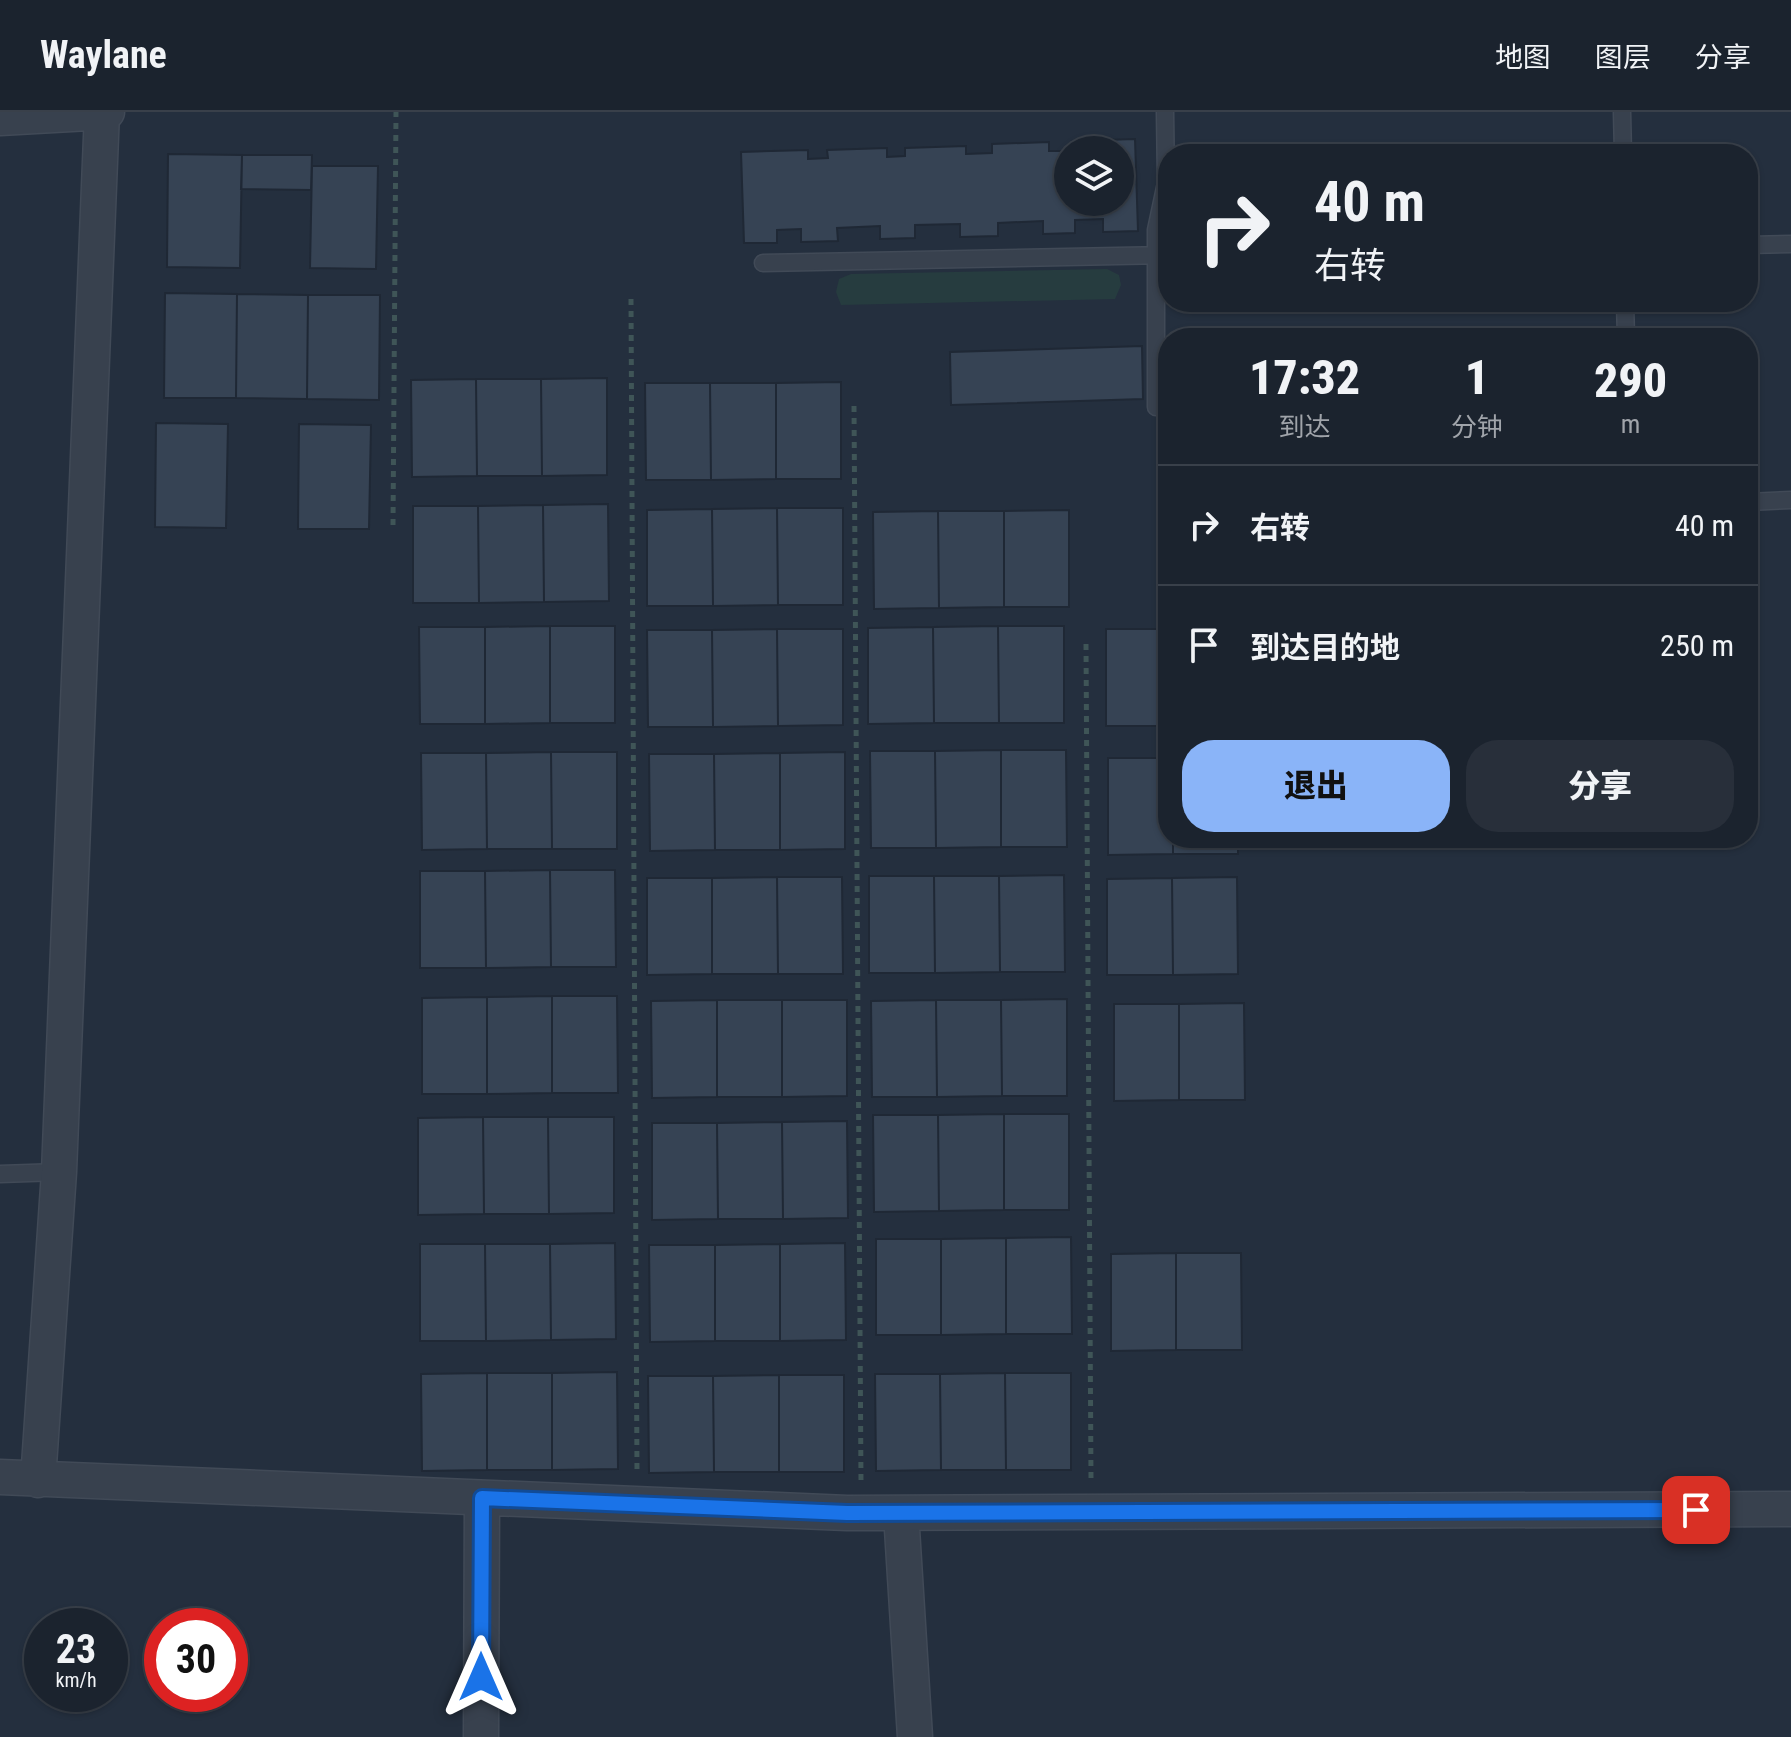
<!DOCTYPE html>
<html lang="zh">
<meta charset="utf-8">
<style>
:root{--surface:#1b232e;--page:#282f3a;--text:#f1f3f6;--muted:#a0a4aa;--line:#39404a;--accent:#8ab4f8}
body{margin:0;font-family:"Roboto Condensed","Noto Sans SC",sans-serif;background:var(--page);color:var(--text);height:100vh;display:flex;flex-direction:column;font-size:30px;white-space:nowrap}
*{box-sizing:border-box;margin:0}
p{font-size:26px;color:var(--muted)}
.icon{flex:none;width:44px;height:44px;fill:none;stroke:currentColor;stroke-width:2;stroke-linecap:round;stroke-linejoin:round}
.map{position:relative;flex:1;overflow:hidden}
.drawer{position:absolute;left:1158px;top:216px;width:600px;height:520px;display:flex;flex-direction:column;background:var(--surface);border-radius:32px;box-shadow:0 2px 6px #0004,0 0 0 2px var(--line)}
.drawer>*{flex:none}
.top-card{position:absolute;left:1158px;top:32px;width:600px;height:168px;border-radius:32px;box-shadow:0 2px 6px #0004,0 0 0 2px var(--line);background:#1b232e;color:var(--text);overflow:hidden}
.buttons{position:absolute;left:1054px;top:24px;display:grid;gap:16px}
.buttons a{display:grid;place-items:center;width:80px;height:80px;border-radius:50%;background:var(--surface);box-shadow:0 2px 6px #0004,0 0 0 2px var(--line);font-size:40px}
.speed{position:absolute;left:24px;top:1496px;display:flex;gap:16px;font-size:40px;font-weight:700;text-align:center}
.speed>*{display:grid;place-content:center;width:104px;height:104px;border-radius:50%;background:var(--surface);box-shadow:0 2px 6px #0004,0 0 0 2px var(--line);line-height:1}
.speed small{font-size:20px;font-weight:400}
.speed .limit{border:12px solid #d22;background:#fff;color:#111}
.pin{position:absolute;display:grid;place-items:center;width:68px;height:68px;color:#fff;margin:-34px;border-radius:16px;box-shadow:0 4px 12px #0006}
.me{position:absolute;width:88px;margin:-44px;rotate:0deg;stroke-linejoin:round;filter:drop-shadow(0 0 6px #0008)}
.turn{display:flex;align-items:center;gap:28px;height:168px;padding:0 24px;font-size:36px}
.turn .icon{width:104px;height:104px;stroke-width:2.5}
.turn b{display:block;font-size:56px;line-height:68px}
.eta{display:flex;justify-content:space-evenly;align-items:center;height:136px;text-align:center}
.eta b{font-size:48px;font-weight:800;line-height:56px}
.cta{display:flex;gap:16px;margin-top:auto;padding:16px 24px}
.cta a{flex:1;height:92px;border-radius:32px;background:var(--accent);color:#111;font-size:32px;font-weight:800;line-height:92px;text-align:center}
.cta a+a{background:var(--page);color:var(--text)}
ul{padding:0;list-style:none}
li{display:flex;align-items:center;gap:24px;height:120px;padding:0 24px;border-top:2px solid var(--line)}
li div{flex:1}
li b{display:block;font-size:30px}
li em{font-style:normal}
header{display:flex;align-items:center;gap:48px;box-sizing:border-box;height:112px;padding:0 40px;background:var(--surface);border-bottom:2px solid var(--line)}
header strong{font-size:38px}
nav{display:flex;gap:44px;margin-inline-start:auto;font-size:28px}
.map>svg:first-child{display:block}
.green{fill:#263c3f}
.building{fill:#364354;stroke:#1f2835;stroke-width:2}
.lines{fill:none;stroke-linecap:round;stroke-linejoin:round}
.lane-casing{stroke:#414a57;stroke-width:19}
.street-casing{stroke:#414a57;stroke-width:37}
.path{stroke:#3f5557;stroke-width:5;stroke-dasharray:6 6;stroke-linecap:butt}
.lane{stroke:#38414e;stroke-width:16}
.street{stroke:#38414e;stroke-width:34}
.route-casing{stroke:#114b97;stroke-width:20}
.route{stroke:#1a73e8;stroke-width:14}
</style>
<header>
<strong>Waylane</strong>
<nav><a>地图</a><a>图层</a><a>分享</a></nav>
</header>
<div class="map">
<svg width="1791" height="1625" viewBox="0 0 1791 1625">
<rect width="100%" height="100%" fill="#242f3e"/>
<!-- green -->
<path class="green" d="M1107,157L1119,163L1121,173L1115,187L841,193L836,180L839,167L851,162Z"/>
<!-- building -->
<path class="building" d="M1135,27L1138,119L1103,120V107L1075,108V121L1043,122V109L998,111V124L960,125V112L915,113V126L880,127V114L837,116L838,129L801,130V117L777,118V131H744L741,40L808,38V47L828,46L827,38L887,36V45L905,44V36L966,34V42L992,41V32L1049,30V39H1068V90H1120V38H1073L1072,29Z
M1593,34L1594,42H1360Z
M168,42L242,43L240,156L167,155Z
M242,43H312L311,78L241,77Z
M312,54H378L376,157L310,156Z
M165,181L237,182L236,286H164Z
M237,182L308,183L307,287L236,286Z
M308,183H380L379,288L307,287Z
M1142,234L1143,287L951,293L950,240Z
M607,266V363L542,364L541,267Z
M476,267L477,364L412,365L411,268Z
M476,267H541L542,364H477Z
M841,270V367H776V271Z
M645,271H710L711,368H646Z
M710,271H776V367L711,368Z
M156,311L228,312L226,416L155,415Z
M299,312L371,313L369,417H298Z
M608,392L609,489L544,490L543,393Z
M543,393L544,490L479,491L478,394Z
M413,394H478L479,491H413Z
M777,396L778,493L713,494L712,397Z
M777,396H843V493H778Z
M712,397L713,494H647V398Z
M1069,398V495H1004V399Z
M938,399L939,496L874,497L873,400Z
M938,399H1004V495L939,496Z
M550,514V611L485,612V515Z
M550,514H615V611H550Z
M998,514L999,611H934L933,515Z
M998,514H1064V611H999Z
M419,515H485V612H420Z
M933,515L934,611L868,612V516Z
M777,517L778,614L713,615L712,518Z
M777,517H843V613L778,614Z
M1106,517H1168V614H1106Z
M647,518H712L713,615H648Z
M1001,638H1066L1067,735H1001Z
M1001,638V735L936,736L935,639Z
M870,639H935L936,736H871Z
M551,640H617V737H552Z
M551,640L552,737H487L486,641Z
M845,640V737L780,738V641Z
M421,641H486L487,737L422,738Z
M780,641V738H715L714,642Z
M649,642H714L715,738L650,739Z
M1108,646H1168V726H1173V742L1108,743Z
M1173,726H1238V742H1173Z
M550,758L551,855L486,856L485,759Z
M550,758H615L616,855H551Z
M420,759H485L486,856H420Z
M1064,763L1065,860H1000L999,764Z
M869,764H934L935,861H869Z
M934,764H999L1000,860L935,861Z
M777,765L778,862H712V766Z
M777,765H842L843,862H778Z
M1237,765L1238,862L1173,863L1172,766Z
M647,766H712V862L647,863Z
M1172,766L1173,863H1107V767Z
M552,884H617L618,981H552Z
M552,884V981L487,982V885Z
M487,885V982H422V886Z
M1067,887V984H1002L1001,888Z
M717,888V985L652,986L651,889Z
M717,888H782V985H717Z
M782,888H847V984L782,985Z
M936,888L937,985H872L871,889Z
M936,888H1001L1002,984L937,985Z
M1244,891L1245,988H1179V892Z
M1114,892H1179V988L1114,989Z
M1004,1002V1098L939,1099L938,1003Z
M1004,1002H1069V1098H1004Z
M873,1003H938L939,1099L874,1100Z
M483,1005L484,1102L418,1103V1006Z
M483,1005H548L549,1102H484Z
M548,1005H614V1101L549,1102Z
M847,1009L848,1106L783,1107L782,1010Z
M782,1010L783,1107H718L717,1011Z
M652,1011H717L718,1107L652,1108Z
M1071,1125L1072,1222H1006V1126Z
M1006,1126V1222L941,1223V1127Z
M876,1127H941V1223H876Z
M615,1131L616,1227L551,1228L550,1132Z
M845,1131L846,1228L780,1229V1132Z
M420,1132H485L486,1229H420Z
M485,1132H550L551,1228L486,1229Z
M780,1132V1229H715V1133Z
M649,1133H715V1229L650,1230Z
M1176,1141H1241L1242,1238H1176Z
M1176,1141V1238L1111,1239V1142Z
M617,1260L618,1357L552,1358V1261Z
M487,1261H552V1358H487Z
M487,1261V1358L422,1359L421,1262Z
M1005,1261L1006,1358H941L940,1262Z
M1005,1261H1071V1358H1006Z
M875,1262H940L941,1358L876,1359Z
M779,1263V1360H714L713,1264Z
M779,1263H844V1360H779Z
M648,1264H713L714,1360L649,1361Z"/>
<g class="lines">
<defs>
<path id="lane" d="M1622,0L1623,42
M1748,133L1791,132
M763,151L1168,143
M1625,190L1626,226
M1156,295V118L1166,71L1165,0
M1748,390L1791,388
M0,1062L59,1060"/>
<path id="street" d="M0,6L107,0
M0,1365L847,1401L1791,1397
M38,1368L59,1060L102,0
M901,1401L915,1625
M481,1625L482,1386"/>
</defs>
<!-- lane casing -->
<use href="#lane" class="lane-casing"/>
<!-- street casing -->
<use href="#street" class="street-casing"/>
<!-- path -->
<path class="path" d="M631,187L637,1362
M854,294L861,1369
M393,413L396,0
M1086,532L1091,1366"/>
<!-- lane -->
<use href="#lane" class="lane"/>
<!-- street -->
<use href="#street" class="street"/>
</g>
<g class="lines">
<defs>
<path id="route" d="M481,1565L482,1386L847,1401L1696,1398"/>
</defs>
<!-- route casing -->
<use href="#route" class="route-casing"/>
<!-- route -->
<use href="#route" class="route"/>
</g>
</svg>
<div class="buttons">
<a><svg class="icon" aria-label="layers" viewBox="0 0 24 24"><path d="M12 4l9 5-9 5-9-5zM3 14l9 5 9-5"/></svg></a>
</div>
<div class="speed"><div>23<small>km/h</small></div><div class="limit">30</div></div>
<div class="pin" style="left:1696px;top:1398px;background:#d93025"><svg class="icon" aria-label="arrive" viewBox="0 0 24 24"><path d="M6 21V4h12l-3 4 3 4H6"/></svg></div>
<svg class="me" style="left:481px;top:1565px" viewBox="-20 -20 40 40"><path d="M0-17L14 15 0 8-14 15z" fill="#1a73e8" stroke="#fff" stroke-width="4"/></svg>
<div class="top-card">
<div class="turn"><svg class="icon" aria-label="right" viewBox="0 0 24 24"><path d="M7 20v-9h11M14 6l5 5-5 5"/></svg><div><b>40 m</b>右转</div></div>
</div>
<section class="drawer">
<div class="eta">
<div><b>17:32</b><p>到达</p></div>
<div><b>1</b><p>分钟</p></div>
<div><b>290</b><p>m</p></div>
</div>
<ul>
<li><svg class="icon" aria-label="right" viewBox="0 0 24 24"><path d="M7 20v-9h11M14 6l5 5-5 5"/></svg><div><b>右转</b></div><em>40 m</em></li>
<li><svg class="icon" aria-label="arrive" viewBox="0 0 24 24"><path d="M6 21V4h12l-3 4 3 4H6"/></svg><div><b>到达目的地</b></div><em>250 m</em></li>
</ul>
<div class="cta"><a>退出</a><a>分享</a></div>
</section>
</div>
